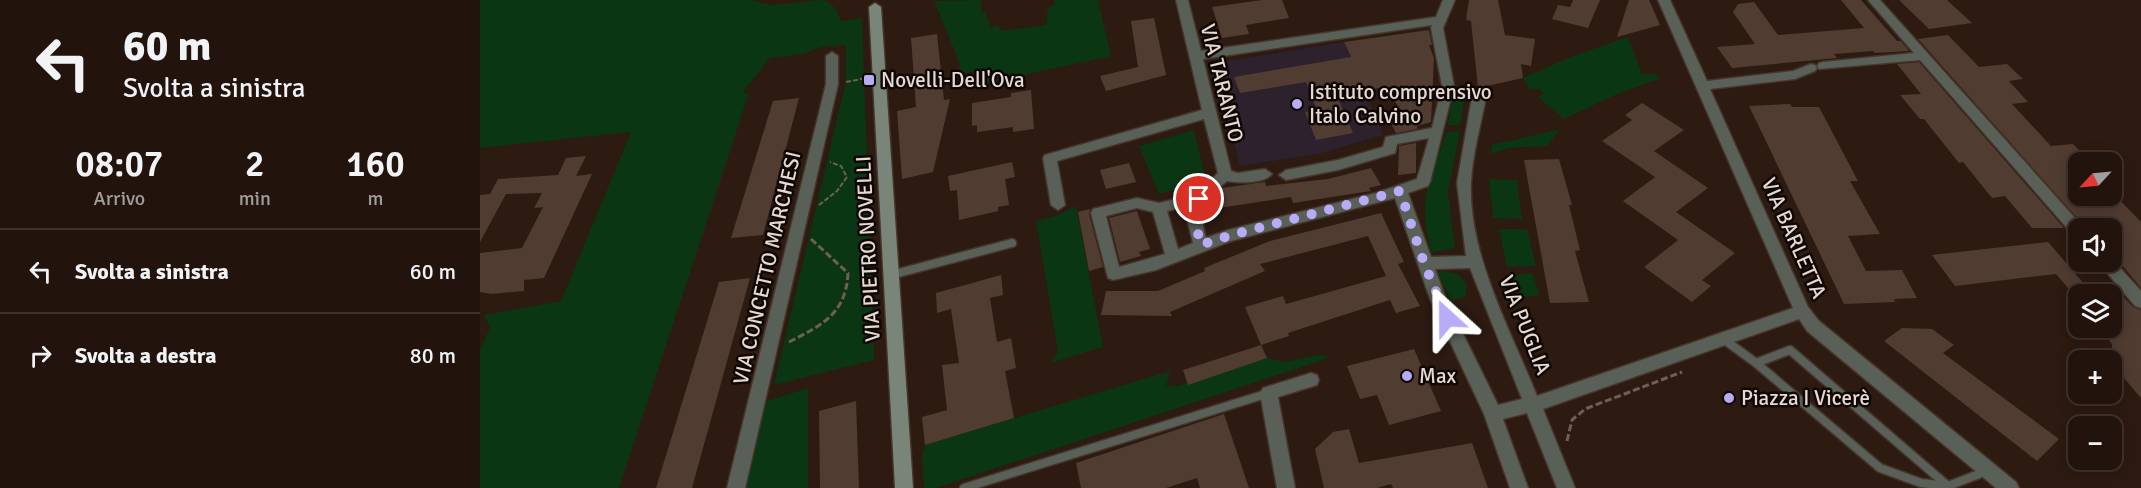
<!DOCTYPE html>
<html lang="it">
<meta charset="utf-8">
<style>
:root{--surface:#22140d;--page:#2e211b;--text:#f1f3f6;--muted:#a29e9d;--line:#3f332e}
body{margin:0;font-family:Signika,sans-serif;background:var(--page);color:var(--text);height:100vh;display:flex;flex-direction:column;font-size:22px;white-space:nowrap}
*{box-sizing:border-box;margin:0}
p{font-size:20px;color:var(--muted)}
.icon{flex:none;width:33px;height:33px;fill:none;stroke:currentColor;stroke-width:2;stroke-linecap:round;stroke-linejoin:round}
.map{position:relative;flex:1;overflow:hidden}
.drawer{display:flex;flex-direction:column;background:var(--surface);width:480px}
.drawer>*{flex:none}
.banner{background:#22140d;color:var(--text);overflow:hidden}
.needle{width:39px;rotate:244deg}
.fabs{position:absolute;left:1588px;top:152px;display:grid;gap:12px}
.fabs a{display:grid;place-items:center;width:54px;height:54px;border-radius:12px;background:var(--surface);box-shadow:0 3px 15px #0003,0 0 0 2px var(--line);font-size:30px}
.pin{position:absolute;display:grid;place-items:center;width:51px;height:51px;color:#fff;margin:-26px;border:3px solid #fff;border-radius:50%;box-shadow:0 2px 6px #0007}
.me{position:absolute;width:66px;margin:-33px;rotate:336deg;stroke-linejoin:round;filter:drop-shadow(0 0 4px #0008)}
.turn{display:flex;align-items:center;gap:21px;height:126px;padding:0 24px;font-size:27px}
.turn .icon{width:78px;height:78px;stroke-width:2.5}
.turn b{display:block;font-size:42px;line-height:51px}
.eta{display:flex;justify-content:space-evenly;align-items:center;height:102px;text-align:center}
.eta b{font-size:36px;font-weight:600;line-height:42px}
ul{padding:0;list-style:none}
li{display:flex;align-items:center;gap:18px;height:84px;padding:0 24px;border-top:2px solid var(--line)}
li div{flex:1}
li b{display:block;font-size:22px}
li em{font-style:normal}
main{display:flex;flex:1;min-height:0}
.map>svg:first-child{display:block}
.education{fill:#2e212e}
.green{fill:#0b3613}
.building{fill:#513c31}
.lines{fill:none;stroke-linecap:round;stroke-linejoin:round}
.lane-casing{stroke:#47352c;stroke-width:11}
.street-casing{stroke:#47352c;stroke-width:3}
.secondary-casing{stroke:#47352c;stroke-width:3}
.path-far1{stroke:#705f57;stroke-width:2;stroke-dasharray:5 2;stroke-linecap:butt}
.path{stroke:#705f57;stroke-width:3;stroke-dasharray:7 3;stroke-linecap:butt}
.lane{stroke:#586058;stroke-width:8}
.street{fill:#586058;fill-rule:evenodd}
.secondary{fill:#798579;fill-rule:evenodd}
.route{stroke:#b8abf7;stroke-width:10;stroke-dasharray:0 18}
.poi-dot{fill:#b8abf7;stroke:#0f0704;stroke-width:2}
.labels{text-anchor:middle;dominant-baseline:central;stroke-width:5;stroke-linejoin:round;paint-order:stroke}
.poi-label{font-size:21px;fill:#e6d8d2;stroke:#0f0704;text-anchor:start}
.street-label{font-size:21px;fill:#e6d8d2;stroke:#0f0704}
</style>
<main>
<section class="drawer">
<div class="banner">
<div class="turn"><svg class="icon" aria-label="left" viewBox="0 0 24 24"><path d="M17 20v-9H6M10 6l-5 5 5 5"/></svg><div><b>60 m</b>Svolta a sinistra</div></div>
</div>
<div class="eta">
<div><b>08:07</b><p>Arrivo</p></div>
<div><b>2</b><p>min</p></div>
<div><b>160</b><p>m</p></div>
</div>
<ul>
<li><svg class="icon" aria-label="left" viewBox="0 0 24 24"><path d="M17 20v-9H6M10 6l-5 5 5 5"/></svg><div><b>Svolta a sinistra</b></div><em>60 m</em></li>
<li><svg class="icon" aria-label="right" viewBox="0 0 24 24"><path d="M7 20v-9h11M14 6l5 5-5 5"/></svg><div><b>Svolta a destra</b></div><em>80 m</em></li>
</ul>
</section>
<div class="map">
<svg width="1661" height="488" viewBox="0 0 1661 488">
<rect width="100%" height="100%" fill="#2d1a11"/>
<!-- education -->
<path class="education" d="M864,42L903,135L838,154L760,166L734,63Z"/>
<!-- green -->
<path class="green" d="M0,0H271L291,5L343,0C354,4 357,10 361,21L382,18L394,360L294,385L366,81V45L342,47L323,54L290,58L262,93H269L139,488H0V350L10,327L4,315L81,301L151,132L0,148Z
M501,0L502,13H506L510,28L518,25L521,31L566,25L568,7L575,5L574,0H618L631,56L499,85L495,71L477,75L480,64L454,1Z
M1148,37L1162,74H1175L1179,79L1137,94L1084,119L1058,97L1064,93L1060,89L1050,90L1043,78L1093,56Z
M974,86L1008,87L1006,89L986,91L980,125H968Z
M1080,129L1067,146L1029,148L1011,154L1012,145Z
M714,130L726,181L679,194L659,146Z
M980,131L968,192L975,248L952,252C936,206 950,174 967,132Z
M1009,179L1037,180L1042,219L1013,218Z
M596,206L623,347L570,363L578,352L556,221L576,216Z
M1019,229H1047L1056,266L1027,267Z
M965,271L978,274L986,283V294L982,298L971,302L958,272Z
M1052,273L1060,295L1041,297L1033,275Z
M839,355L852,357L456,488H444L442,456L445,445L690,371L686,386H698L787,358L805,362Z
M328,388V488H263L279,404Z"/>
<!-- building -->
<path class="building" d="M782,0H802L809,18L766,25L769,34L742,38L732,7Z
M989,0H1018L1025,35L1055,39L1051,66L1041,64L1043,78L998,88L991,21L986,20Z
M1093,0H1120L1108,28L1072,19L1078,5L1090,7Z
M1149,0H1169L1180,25L1137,37Z
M1361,0H1381L1417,41H1421L1429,51L1395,53L1393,51L1354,54L1357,58L1252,68L1237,47L1275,44L1253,12L1258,4L1274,2L1298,35L1384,28Z
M1419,0H1467L1492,23L1449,29Z
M674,18L686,75L626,91L620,76L658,67L651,21Z
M949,30L952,45H949L954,58L951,122L937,126V129L916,133L907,115L922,112L905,87L857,96L873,133L836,140L825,112L837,110L826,82L760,93L754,77L871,57L864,42Z
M457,34L464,100L470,99L453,172L422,179L417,111L436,107L431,38Z
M1468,35L1499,67L1527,64L1543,79L1529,81L1548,102L1532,104L1571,146L1593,144L1599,150V196L1635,195L1661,222V288L1632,253V228H1606L1438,39Z
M1439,62L1584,228H1552L1525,196L1512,198L1483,162L1479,163L1444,119H1440L1420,95L1441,94L1417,64Z
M551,90L554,129L533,132V127L497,132V125L492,126V103L531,97V93Z
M319,98L283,235L251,238L293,101Z
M1162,103L1204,130L1174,151L1228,188L1196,212L1255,253L1222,280L1231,286L1212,302L1164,267L1198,240L1143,201L1175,177L1122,141L1152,120L1145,115Z
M1310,104L1312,107H1339L1378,181H1370L1400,234L1368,236L1386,271L1422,270L1437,298L1414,299L1415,302L1364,304L1269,106Z
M936,143V173L918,175L919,146Z
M106,156L96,176L112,174L64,278L44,280V291L11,294L0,292V253L42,248L63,207L54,208L62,193L26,194L0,242V195L10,194L18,179L78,175L86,158Z
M1079,159L1092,205H1089L1100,250L1095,251L1109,302L1070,303L1044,160Z
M532,162L535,177L525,179L529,205L518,207V211L479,220L477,190L470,191L468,176Z
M649,163L656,182L626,189L620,170Z
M891,168L901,185L889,188L891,191L813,203L811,197L739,208L737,194L742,188L785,182L786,186L848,179Z
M610,209L609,214L623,267L609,271L598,212Z
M657,211L670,249L659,252L661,256L640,262L629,218Z
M901,213L924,262L918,264L940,306L916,313L910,300L808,333L809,336L781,345L765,307L803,296L806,304L906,276L888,236L780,264L785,271L690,312L692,316L621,315L626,291H678L725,271L724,268L790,241Z
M1568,242L1613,294H1593L1576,274L1475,286L1452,255Z
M521,275L523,295L510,298L517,342L531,338L536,368L525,371L534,418L445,445L442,417L467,410L462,365L479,363L471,309L457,313L456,293Z
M270,278L212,488H176L239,282Z
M1632,285L1653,307L1661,310V398L1632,364V344L1618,327H1632Z
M1422,328L1452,329L1474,345L1463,353L1579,439L1557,461L1404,341Z
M781,345L787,358L708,385L703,370Z
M934,349L961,411L909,425L897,395L880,399L867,366Z
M376,401L379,488H340L339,411Z
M744,414L769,488H720L717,478L686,488H601L596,463Z
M869,429L879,463L992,443L1008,488H913L911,484L897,488H844L835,449L853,432Z"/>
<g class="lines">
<defs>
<path id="lane" d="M411,275L532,243
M1242,338L1276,363L1400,468L1441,483L1468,486L1507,471
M1276,363L1310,350L1468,486
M484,488L789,393"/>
<path id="street" d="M696,0H708L721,51L956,17L963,0H975L963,28L974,86L950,182L948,186L928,193L951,257L986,256L977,183L992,97L994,94H1004L1006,97C1001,125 992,155 991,183C988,254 1031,331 1057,396L1313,308L1178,0H1190L1227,81L1313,71L1331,64L1335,65L1337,68L1335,71L1315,79L1230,89L1328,307L1339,321L1536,482L1539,488H1516L1327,331L1319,319L1063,409L1095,488H1077L1047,413L1023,419L1048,488H1030L1004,414L950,299L915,198L751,241L676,270L633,280L628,278L611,213L613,209L657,198L679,203L716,194L738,173L724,119L577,161L585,205L578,210L571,205L563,158L565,155L722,110ZM952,25L951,28L962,86L952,128L906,137L903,147L858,160L806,170L799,175L806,180L858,170L915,153L917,144L949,138L937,179L896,193L748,230L726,238C717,213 728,196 747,181C759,183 784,184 792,174L785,169L758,173L751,171L723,59ZM710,206L708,223L713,243L698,249L687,211ZM657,208L673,212L685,254L639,267L626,216ZM990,268L1042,399L1018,405L966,299L955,269Z
M1388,0H1400L1604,228H1599V238L1594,236L1440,60L1339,69L1337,66L1339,63L1343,62L1434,53Z
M352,52L358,56V84L265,488H247L346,84V56Z
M1632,259L1661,291V308L1655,306L1617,261H1632Z
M831,373L837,375L839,380L837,385L798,397L815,488H797L780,393L783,388Z"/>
<path id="secondary" d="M395,3L401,7L433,488H415L389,7Z"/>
</defs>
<!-- lane casing -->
<use href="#lane" class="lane-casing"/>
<!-- street casing -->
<use href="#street" class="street-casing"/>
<!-- secondary casing -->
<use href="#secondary" class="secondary-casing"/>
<!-- path-far1 -->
<path class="path-far1" d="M366,82L386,78
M339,205L357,191L367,177L361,166L350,162"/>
<!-- path -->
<path class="path" d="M309,342C342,325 366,314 368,273L331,239
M1087,441L1092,420L1105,409L1202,372"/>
<!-- lane -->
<use href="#lane" class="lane"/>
<!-- street -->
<use href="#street" class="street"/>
<!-- secondary -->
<use href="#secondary" class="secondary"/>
</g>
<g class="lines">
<!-- route -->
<path class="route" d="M719,199L715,222L721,245L748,236L920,191L944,263L967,318"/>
</g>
<!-- markers -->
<g class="poi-dot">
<rect x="383" y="74" width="12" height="12" rx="3"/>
<circle cx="817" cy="104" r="6"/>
<circle cx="927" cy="376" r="6"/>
<circle cx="1249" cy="398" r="6"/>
</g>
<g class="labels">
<!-- poi labels -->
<g class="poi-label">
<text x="401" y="80">Novelli-Dell'Ova</text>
<text x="829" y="92">Istituto comprensivo<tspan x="829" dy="24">Italo Calvino</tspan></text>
<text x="939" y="376">Max</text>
<text x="1261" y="398">Piazza I Vicerè</text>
</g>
<!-- street labels -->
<g class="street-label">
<text transform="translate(742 83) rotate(76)">VIA TARANTO</text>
<text transform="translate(1314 238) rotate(66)">VIA BARLETTA</text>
<text transform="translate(388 249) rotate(-93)">VIA PIETRO NOVELLI</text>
<text transform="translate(287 268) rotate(-77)">VIA CONCETTO MARCHESI</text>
<text transform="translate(1045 325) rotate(68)">VIA PUGLIA</text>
</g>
</g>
</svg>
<div class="fabs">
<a><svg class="needle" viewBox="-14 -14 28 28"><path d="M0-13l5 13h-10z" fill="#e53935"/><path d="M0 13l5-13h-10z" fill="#a29e9d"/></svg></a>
<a><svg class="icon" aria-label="sound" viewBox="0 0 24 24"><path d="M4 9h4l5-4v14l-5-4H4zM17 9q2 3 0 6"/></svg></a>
<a><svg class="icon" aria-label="layers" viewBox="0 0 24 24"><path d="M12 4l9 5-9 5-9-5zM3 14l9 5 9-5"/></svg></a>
<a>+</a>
<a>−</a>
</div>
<div class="pin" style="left:719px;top:199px;background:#d93025"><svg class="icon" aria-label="arrive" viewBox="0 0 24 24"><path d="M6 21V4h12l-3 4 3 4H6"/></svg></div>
<svg class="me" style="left:967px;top:318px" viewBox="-20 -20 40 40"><path d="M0-17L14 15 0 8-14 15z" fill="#b8abf7" stroke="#fff" stroke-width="4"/></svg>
</div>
</main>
